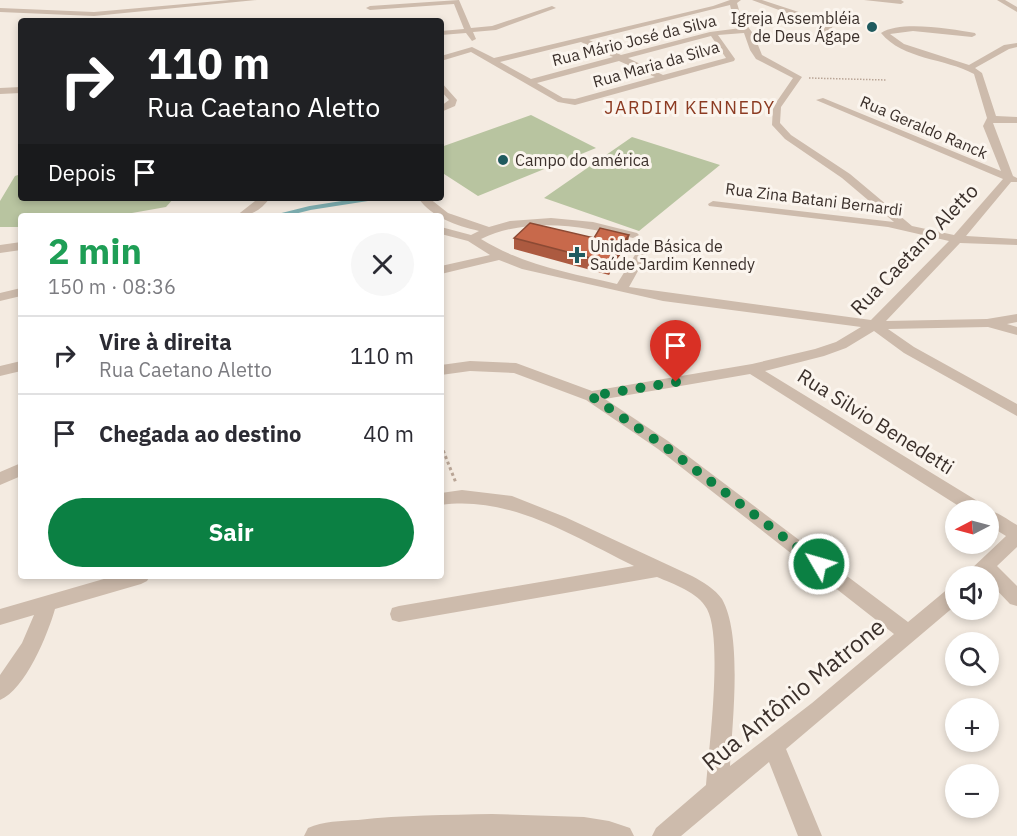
<!DOCTYPE html>
<html lang="pt">
<meta charset="utf-8">
<style>
:root{--surface:#fff;--page:#f7f7f7;--text:#2b2b33;--muted:#7c7c81;--line:#e1e1e2;--accent:#0b8043}
body{margin:0;font-family:"IBM Plex Sans",sans-serif;background:var(--page);color:var(--text);height:100vh;display:flex;flex-direction:column;font-size:22px;white-space:nowrap}
*{box-sizing:border-box;margin:0}
p{font-size:20px;color:var(--muted)}
.icon{flex:none;width:33px;height:33px;fill:none;stroke:currentColor;stroke-width:2;stroke-linecap:round;stroke-linejoin:round}
.map{position:relative;flex:1;overflow:hidden}
.drawer{position:absolute;left:18px;top:213px;width:426px;height:366px;display:flex;flex-direction:column;background:var(--surface);border-radius:6px;box-shadow:0 3px 9px #0003}
.drawer>*{flex:none}
.top-card{position:absolute;left:18px;top:18px;width:426px;height:183px;border-radius:6px;box-shadow:0 3px 9px #0003;background:#202124;color:#fff;overflow:hidden}
.needle{width:39px;rotate:264deg}
.tools{position:absolute;left:945px;top:500px;display:grid;gap:12px}
.tools a{display:grid;place-items:center;width:54px;height:54px;border-radius:50%;background:var(--surface);box-shadow:0 3px 9px #0003;font-size:30px}
.pin{position:absolute;display:grid;place-items:center;width:51px;height:51px;color:#fff;margin:-62px -26px;border-radius:50% 50% 50% 0;rotate:-45deg;box-shadow:0 0 6px #0007}
.pin .icon{rotate:45deg}
.me{position:absolute;width:66px;margin:-33px;rotate:308deg;stroke-linejoin:round;filter:drop-shadow(0 0 4px #0008)}
.turn{display:flex;align-items:center;gap:21px;height:126px;padding:0 30px;font-size:27px}
.turn .icon{width:78px;height:78px;stroke-width:2.5}
.turn b{display:block;font-size:42px;line-height:51px}
.then{display:flex;align-items:center;height:57px;padding:0 30px;background:#0003;gap:12px;font-size:22px}
.round{display:grid;place-items:center;flex:none;width:63px;height:63px;border-radius:32px;background:var(--page)}
.headline{display:flex;align-items:center;justify-content:space-between;height:102px;padding:0 30px}
h1{font-size:36px;font-weight:800;line-height:45px;color:#1e9e55}
.button{display:flex;gap:12px;margin-top:auto;padding:12px 30px}
.button a{flex:1;height:69px;border-radius:36px;background:var(--accent);color:#fff;font-size:24px;font-weight:800;line-height:69px;text-align:center}
ul{padding:0;list-style:none}
li{display:flex;align-items:center;gap:18px;height:78px;padding:0 30px;border-top:2px solid var(--line)}
li div{flex:1}
li b{display:block;font-size:22px}
li em{font-style:normal}
.map>svg:first-child{display:block}
.green{fill:#b8c4a0}
.lines{fill:none;stroke-linecap:round;stroke-linejoin:round}
.stream{stroke:#7fb0b2;stroke-width:4}
.path-far1{stroke:#b9a596;stroke-width:1.5;stroke-dasharray:1.5 1.5;stroke-linecap:butt}
.path{stroke:#b9a596;stroke-width:3;stroke-dasharray:3 3;stroke-linecap:butt}
.minor{fill:#cdbbac;fill-rule:evenodd}
.wall{fill:#ac5a40}
.shaded-wall{fill:#8c4a34}
.building{fill:#c8694b;stroke:#8c4a34;stroke-width:1.5}
.route{stroke:#0b8043;stroke-width:10;stroke-dasharray:0 18}
.poi-dot{fill:#1f5a5e;stroke:#fbf5ee;stroke-width:2}
.labels{text-anchor:middle;dominant-baseline:central;stroke-width:6;stroke-linejoin:round;paint-order:stroke}
.far-poi-label{font-size:16px;fill:#3b302b;stroke:#fbf5ee;text-anchor:start}
.far-street-label{font-size:16px;fill:#3b302b;stroke:#fbf5ee}
.far-quarter-label{font-size:18px;letter-spacing:1.5px;fill:#8c3b22;stroke:#fbf5ee}
.street-label{font-size:20px;fill:#3b302b;stroke:#fbf5ee}
.near-street-label{font-size:24px;fill:#3b302b;stroke:#fbf5ee}
</style>
<div class="map">
<svg width="1017" height="836" viewBox="0 0 1017 836">
<rect width="100%" height="100%" fill="#f4ebe1"/>
<!-- green -->
<path class="green" d="M531,115L596,148L478,196L441,172V147Z
M632,137L720,165L639,231L544,198Z
M21,174V198H174L166,207L115,216H21V227H0V201L15,176Z"/>
<g class="lines">
<!-- stream -->
<path class="stream" d="M278,216L310,208L374,198"/>
<!-- path-far1 -->
<path class="path-far1" d="M809,78L886,80"/>
<!-- path -->
<path class="path" d="M441,445L456,483"/>
<!-- minor -->
<path class="minor" d="M230,0H257L94,16L0,12V8L94,12Z
M459,0L471,28L492,26L552,6L556,8L496,30L473,32L476,39L472,41L466,33L441,35V31L464,29L454,4L370,10L366,8L370,6Z
M730,0H741L737,3L741,17L754,35L762,55L802,77L781,107L780,123L791,135L850,174L912,226L954,235L1003,179L816,100L823,98L1001,171L983,126L987,118L974,74C945,58 903,60 881,33C900,20 952,29 975,33L976,35L972,37L913,31L890,34L904,44L969,65L1004,45L1017,43V47L1009,49L975,68L982,73L996,116L1017,117V123H993L1013,176L1017,178V182H1011L966,236L1017,239V245L960,243L886,321L987,319L1017,314V322L1007,324L1017,327V335L988,327L888,329L914,347L1017,404V416L904,353L874,331L846,348L824,356L765,371L984,505L986,510C997,511 1008,520 1017,525V547L997,566L1017,586V606L1010,604L988,581V576H966L969,571L1006,536L988,525V510H965L750,374L605,399L668,441L908,622L950,587L956,585V605L786,749L822,836H798L769,762L681,836H652L656,828L706,785C709,748 723,639 707,609C698,592 673,584 657,577L399,622L392,620L390,614L392,608L399,606L634,566C574,537 510,495 441,505V493L462,490L512,496L565,517L692,576C703,582 715,589 722,599C743,636 732,724 730,766L812,703L894,634L658,449L586,400L514,373L470,371L441,375V365L470,361L516,363L592,391L752,364L815,349L836,342L861,327L663,301L522,269L499,260L441,274V266L490,255L468,241L441,234V227L471,235L479,231C455,225 433,218 418,198H429L448,213L489,227L510,221L551,218L593,222L637,233L639,235L633,238C582,226 530,216 481,239C523,265 570,273 617,284L638,250L642,249L648,253L629,287L871,320L949,241L888,227L709,206L708,204L713,201L894,222L842,178L785,139L772,125L773,107L793,78L756,59L750,50L744,33L718,35L735,59L734,61L575,105L558,102L471,52L441,61V56L472,47L494,58L713,6ZM730,5L733,17L741,28L710,32L621,55L589,40ZM711,36L726,58L663,75L628,58ZM581,42L613,57L531,79L500,62ZM619,61L655,77L575,99L563,98L537,83Z
M752,0H762L826,21L833,26L826,37H820L825,27Z
M864,0H901L904,2L901,4Z
M997,0H1005L1017,7V12Z
M441,82L457,100L455,106L441,112V106L449,100L441,91Z
M21,87V93L0,94V88Z
M259,198H270C261,210 252,216 236,216Z
M21,242V250L0,253V245Z
M21,288V296L0,301V293Z
M21,361V371L0,376V366Z
M21,463V476L0,485V472Z
M114,576H150L147,581L141,584L55,609C48,634 25,690 0,700V675L22,643L34,615L0,625V609Z
M492,814L584,817L609,821L630,828L634,836H304L308,828C323,821 341,821 358,820C402,815 447,815 492,814Z"/>
</g>
<!-- wall -->
<path class="wall" d="M629,235L627,246L614,263L609,275L514,249V238H594Z"/>
<!-- shaded-wall -->
<path class="shaded-wall" d="M629,235L627,246L614,263L609,275L610,263L615,252Z"/>
<!-- building -->
<path class="building" d="M530,223L594,238L600,228L629,235L615,252L610,263L514,238Z"/>
<g class="lines">
<!-- route -->
<path class="route" d="M676,382L591,396L663,445L819,564"/>
</g>
<!-- markers -->
<g class="poi-dot">
<circle cx="872" cy="27" r="6"/>
<circle cx="503" cy="160" r="6"/>
<path d="M574 246h6v6h6v6h-6v6h-6v-6h-6v-6h6z"/>
</g>
<g class="labels">
<!-- far-poi labels -->
<g class="far-poi-label">
<text x="860" y="18" text-anchor="end">Igreja Assembléia<tspan x="860" dy="18">de Deus Ágape</tspan></text>
<text x="515" y="160">Campo do américa</text>
<text x="590" y="246">Unidade Básica de<tspan x="590" dy="18">Saúde Jardim Kennedy</tspan></text>
</g>
<!-- far-street labels -->
<g class="far-street-label">
<text transform="translate(634 40) rotate(-14)">Rua Mário José da Silva</text>
<text transform="translate(656 64) rotate(-16)">Rua Maria da Silva</text>
<text transform="translate(924 127) rotate(23)">Rua Geraldo Ranck</text>
<text transform="translate(814 199) rotate(7)">Rua Zina Batani Bernardi</text>
</g>
<!-- far-quarter labels -->
<g class="far-quarter-label">
<text x="690" y="107">JARDIM KENNEDY</text>
</g>
<!-- street labels -->
<g class="street-label">
<text transform="translate(914 249) rotate(-46)">Rua Caetano Aletto</text>
<text transform="translate(876 421) rotate(32)">Rua Silvio Benedetti</text>
</g>
<!-- near-street labels -->
<g class="near-street-label">
<text transform="translate(793 694) rotate(-39)">Rua Antônio Matrone</text>
</g>
</g>
</svg>
<div class="tools">
<a><svg class="needle" viewBox="-14 -14 28 28"><path d="M0-13l5 13h-10z" fill="#e53935"/><path d="M0 13l5-13h-10z" fill="#7c7c81"/></svg></a>
<a><svg class="icon" aria-label="sound" viewBox="0 0 24 24"><path d="M4 9h4l5-4v14l-5-4H4zM17 9q2 3 0 6"/></svg></a>
<a><svg class="icon" aria-label="search" viewBox="0 0 24 24"><circle cx="10" cy="10" r="6"/><path d="M15 15l6 6"/></svg></a>
<a>+</a>
<a>−</a>
</div>
<div class="pin" style="left:676px;top:382px;background:#d93025"><svg class="icon" aria-label="arrive" viewBox="0 0 24 24"><path d="M6 21V4h12l-3 4 3 4H6"/></svg></div>
<svg class="me" style="left:819px;top:564px" viewBox="-20 -20 40 40"><circle r="17" fill="#0b8043" stroke="#fff" stroke-width="3"/><path d="M0-11L8 9 0 5-8 9z" fill="#fff"/></svg>
<div class="top-card">
<div class="turn"><svg class="icon" aria-label="right" viewBox="0 0 24 24"><path d="M7 20v-9h11M14 6l5 5-5 5"/></svg><div><b>110 m</b>Rua Caetano Aletto</div></div>
<div class="then">Depois<svg class="icon" aria-label="arrive" viewBox="0 0 24 24"><path d="M6 21V4h12l-3 4 3 4H6"/></svg></div>
</div>
<section class="drawer">
<div class="headline"><div><h1>2 min</h1><p>150 m · 08:36</p></div><a class="round"><svg class="icon" aria-label="close" viewBox="0 0 24 24"><path d="M6 6l12 12M18 6L6 18"/></svg></a></div>
<ul>
<li><svg class="icon" aria-label="right" viewBox="0 0 24 24"><path d="M7 20v-9h11M14 6l5 5-5 5"/></svg><div><b>Vire à direita</b><p>Rua Caetano Aletto</p></div><em>110 m</em></li>
<li><svg class="icon" aria-label="arrive" viewBox="0 0 24 24"><path d="M6 21V4h12l-3 4 3 4H6"/></svg><div><b>Chegada ao destino</b></div><em>40 m</em></li>
</ul>
<div class="button"><a>Sair</a></div>
</section>
</div>
